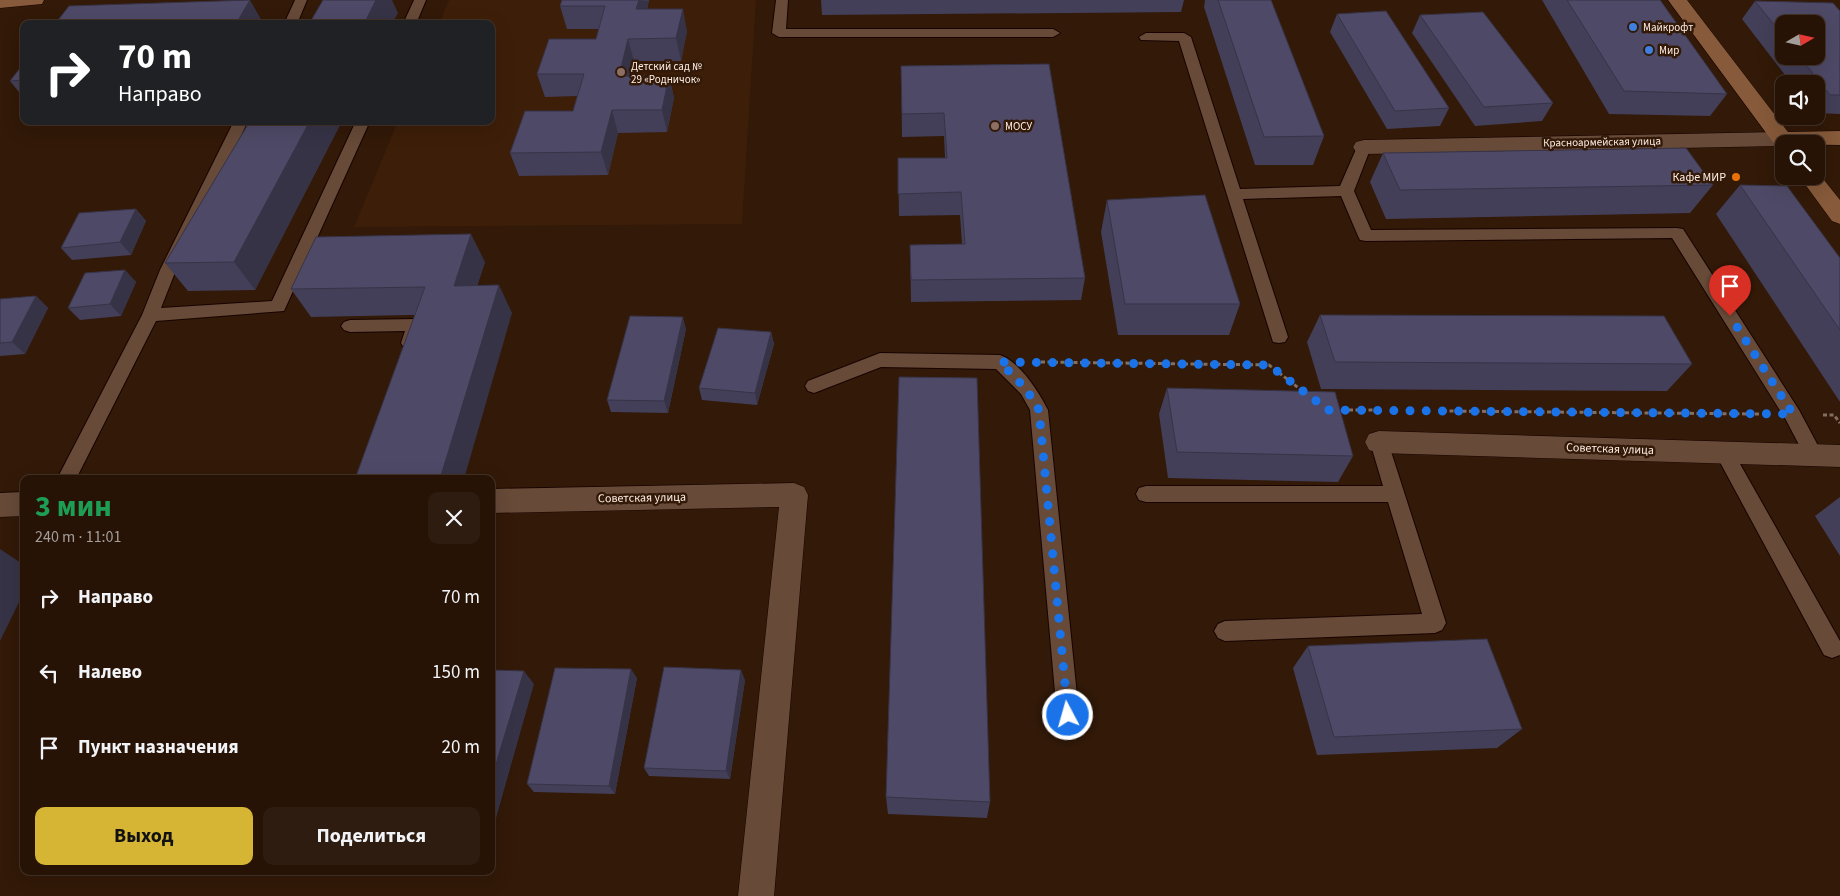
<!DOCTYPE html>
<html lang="ru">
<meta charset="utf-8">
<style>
:root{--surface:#261306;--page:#2e1c10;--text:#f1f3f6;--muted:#a49e9b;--line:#423228;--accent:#d6b534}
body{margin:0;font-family:"Source Sans 3",sans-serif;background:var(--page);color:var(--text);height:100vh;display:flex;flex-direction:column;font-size:19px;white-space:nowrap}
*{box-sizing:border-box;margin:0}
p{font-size:16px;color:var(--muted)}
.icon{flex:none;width:28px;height:28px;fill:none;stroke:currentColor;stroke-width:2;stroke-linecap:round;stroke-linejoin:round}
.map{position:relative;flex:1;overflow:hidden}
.sheet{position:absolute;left:20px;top:475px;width:475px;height:400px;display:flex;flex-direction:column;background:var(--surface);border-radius:10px;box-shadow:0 5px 20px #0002,0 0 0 1px var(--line)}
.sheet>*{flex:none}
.top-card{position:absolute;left:20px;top:20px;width:475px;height:105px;border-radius:10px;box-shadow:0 5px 20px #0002,0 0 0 1px var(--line);background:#202124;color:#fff;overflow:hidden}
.needle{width:32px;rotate:81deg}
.controls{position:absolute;left:1775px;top:15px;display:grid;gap:10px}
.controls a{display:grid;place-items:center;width:50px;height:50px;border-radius:10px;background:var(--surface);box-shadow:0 5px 20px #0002,0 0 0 1px var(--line);font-size:25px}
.pin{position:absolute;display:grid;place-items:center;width:42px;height:42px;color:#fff;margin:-51px -21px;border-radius:50% 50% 50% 0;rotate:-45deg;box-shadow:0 0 5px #0007}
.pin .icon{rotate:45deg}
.me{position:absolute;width:55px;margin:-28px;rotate:354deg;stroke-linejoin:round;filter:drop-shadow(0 0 4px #0008)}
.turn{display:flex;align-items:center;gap:18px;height:105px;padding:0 15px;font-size:22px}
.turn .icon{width:65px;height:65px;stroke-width:2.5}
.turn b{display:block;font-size:35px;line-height:42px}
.round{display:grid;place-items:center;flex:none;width:52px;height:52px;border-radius:10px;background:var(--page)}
.headline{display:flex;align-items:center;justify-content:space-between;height:85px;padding:0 15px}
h1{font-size:30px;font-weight:700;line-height:38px;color:#1e9e55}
.button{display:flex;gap:10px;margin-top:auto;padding:10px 15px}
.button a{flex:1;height:58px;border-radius:10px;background:var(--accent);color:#111;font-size:20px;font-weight:700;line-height:58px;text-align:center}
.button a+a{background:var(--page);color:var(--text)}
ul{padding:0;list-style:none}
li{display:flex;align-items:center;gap:15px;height:75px;padding:0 15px}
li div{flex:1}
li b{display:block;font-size:19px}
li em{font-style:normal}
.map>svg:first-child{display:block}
.built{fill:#3d1e09}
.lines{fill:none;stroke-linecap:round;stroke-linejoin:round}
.lane-casing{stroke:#180300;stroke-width:2}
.street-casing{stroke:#180300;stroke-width:1}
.secondary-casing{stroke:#180300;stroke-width:1}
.path{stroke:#846e5f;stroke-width:3;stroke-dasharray:4 2.5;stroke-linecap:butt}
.lane{fill:#674a38;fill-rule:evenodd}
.street{fill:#674a38;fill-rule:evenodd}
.secondary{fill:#865a3a;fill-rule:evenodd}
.wall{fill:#433f58;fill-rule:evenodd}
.shaded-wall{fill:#373347}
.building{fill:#4e4966;stroke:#373347}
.route{stroke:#1a73e8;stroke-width:9;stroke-dasharray:0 16.2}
.shop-dot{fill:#3f7fe0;stroke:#321908;stroke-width:2}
.education-dot{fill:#8d6e63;stroke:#321908;stroke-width:2}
.food-dot{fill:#e8710a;stroke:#321908;stroke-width:2}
.labels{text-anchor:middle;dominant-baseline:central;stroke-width:5;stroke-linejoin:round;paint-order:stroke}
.far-poi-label{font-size:11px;fill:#ffede3;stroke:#321908;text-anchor:start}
.far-street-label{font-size:11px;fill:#ffede3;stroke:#321908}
.poi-label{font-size:12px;fill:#ffede3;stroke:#321908;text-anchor:end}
.street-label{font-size:12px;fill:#ffede3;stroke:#321908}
</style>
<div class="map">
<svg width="1840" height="896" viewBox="0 0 1840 896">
<rect width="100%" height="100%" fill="#321908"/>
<!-- built -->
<path class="built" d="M449,0H756L742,224L354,227L398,121H491V24H439Z"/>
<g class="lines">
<defs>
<path id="lane" d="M295,0H307L297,24H284Z
M414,0H426L416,24H403Z
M776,0H788L786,29H1053L1060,33L1053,37H779L772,33Z
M1146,33H1184L1191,37L1240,189L1340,186L1357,147L1359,144H1369L1371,147L1354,191L1371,230L1677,228L1683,229L1799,410L1823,455L1821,460L1814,463L1807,460L1786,420L1672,238L1366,241L1360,240L1358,236L1341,196L1243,199L1288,337L1285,342L1279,343L1273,342L1179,41L1141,40L1139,37Z
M234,121H248L176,270L161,308L272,301L356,121H370L284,311L156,321L76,479H57L142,315L160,270Z
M416,319L422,321L425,325L416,348L410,349L404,348L401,343L405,331L350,332L344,330L341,326L344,322L350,320Z
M880,353L1000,355C1020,362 1039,392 1048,410L1079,715L1076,723L1068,726L1060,723L1057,715L1030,410L1021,394L996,369L881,367L814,393L808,391L805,386L808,381Z
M1379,434L1386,437L1388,442L1446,623L1442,630L1435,633L1225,641L1218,638L1214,631L1218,624L1225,621L1422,614L1388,502H1146L1139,500L1136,494L1139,488L1146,486H1383L1370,442L1372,437Z
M1724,445L1731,448L1840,641V655L1832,658L1824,655L1715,453L1717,448Z"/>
<path id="street" d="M1782,132L1790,134L1793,139L1790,144L1782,146L1364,154L1356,152L1353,147L1356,142L1364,140Z
M1379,431L1840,445V467L1379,453L1369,450L1365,442L1369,434Z
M794,483L804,487L808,495L774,896H738L779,507L491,513V489Z
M24,492V516L0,517V493Z"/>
<path id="secondary" d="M0,0H44L42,4L0,8Z
M1668,0H1687L1788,132L1840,131V145L1784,144V150L1778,149Z
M1816,170L1840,200V224L1832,221L1799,176H1816Z"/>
</defs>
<!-- lane casing -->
<use href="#lane" class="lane-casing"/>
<!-- street casing -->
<use href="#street" class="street-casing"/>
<!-- secondary casing -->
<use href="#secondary" class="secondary-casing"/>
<!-- path -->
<path class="path" d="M1041,362L1269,365L1305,393
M1336,410H1374
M1443,411L1759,414
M1823,415H1834L1840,423"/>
<!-- lane -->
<use href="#lane" class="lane"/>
<!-- street -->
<use href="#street" class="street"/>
<!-- secondary -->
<use href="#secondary" class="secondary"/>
</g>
<!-- wall -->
<path class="wall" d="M562,0H649L647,9L687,31L681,61H634L630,76H669L674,98L667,132L618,133L608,175L519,176L510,153L573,111L577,96L545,97L537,74L596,39L599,29H567L560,6Z
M821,0H1184L1181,12L822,15Z
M1205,0H1271L1324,136L1313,165H1255L1204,7Z
M1542,0H1660L1727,94L1710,116L1609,114Z
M1755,1L1840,11V114L1816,113V84H1792L1742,19ZM1784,24L1816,56H1784Z
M1337,14L1449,108L1440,126L1387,129L1330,32Z
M1420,15L1553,103L1542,121L1475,126L1412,33Z
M24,63V98L10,81Z
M1049,64L1085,278L1081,300L911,302L910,245L962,244L960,215L899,216L898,158H945L944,136L902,137L901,66Z
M250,121H342L255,290L188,291L165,263Z
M1383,153L1713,185L1690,213L1386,219L1370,182Z
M1740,185L1840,258V402L1716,214Z
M1107,200L1240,304L1229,335H1118L1101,232Z
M136,209L146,221L131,255L72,260L61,248Z
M485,262L477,286L512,313L311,317L291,289Z
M125,270L136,282L121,316L80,320L68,308Z
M36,296L48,308L25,354L0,356V299Z
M1320,315L1692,364L1667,391L1321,389L1307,342Z
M686,329L668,413L611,412L607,400Z
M771,332L774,344L757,405L702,400L699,388Z
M1167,388L1353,456L1338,482L1168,478L1159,414Z
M1840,497V556L1815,516Z
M1308,646L1522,729L1497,748L1317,755L1293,668Z
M637,678L615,794L534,792L527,784Z
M745,680L730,779L649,776L644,768Z
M886,797L990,802L987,818L888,814Z"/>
<!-- shaded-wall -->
<path class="shaded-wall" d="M250,0L263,23L262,24H236Z
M376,0H392L398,13L392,24H364Z
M639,0L649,1L642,32L636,9Z
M683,9L687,31L681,61L676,38Z
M628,39L634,61L625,99L619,76Z
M669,76L674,98L667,132L662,110Z
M612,110L618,133L608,175L601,152Z
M310,121H342L255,290L234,262Z
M136,209L146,221L131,255L120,242Z
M471,234L485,262L468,314L454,286Z
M125,270L136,282L121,316L110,304Z
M499,285L512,313L464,479H440Z
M36,296L48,308L25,354L12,342Z
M683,317L686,329L668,413L664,401Z
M771,332L774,344L757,405L755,393Z
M0,549L24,565V592L0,641Z
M631,669L637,678L615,794L609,786Z
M741,670L745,680L730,779L726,771Z
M524,671L534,684L496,818L491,814V781Z"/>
<!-- building -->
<path class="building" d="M250,0L236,24H55L69,6Z
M323,0H376L364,24H309Z
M562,0H639L636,9H683L676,38L628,39L619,76H669L662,110H612L601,152L510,153L525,111H573L584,74H537L549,39H596L605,6H560Z
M1218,0H1271L1324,136L1264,137Z
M1567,0H1660L1727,94L1624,91Z
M1755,1L1833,3L1840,11V95H1830L1799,56H1816V24H1784V37Z
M1386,11L1449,108L1395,111L1337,14Z
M1483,12L1553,103L1484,107L1420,15Z
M24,63V80L10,81Z
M1049,64L1085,278L911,280L910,245L965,244L961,192L898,194V158H947L944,113L902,114L901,66Z
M250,121H310L234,262L165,263Z
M1686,148L1713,185L1400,190L1383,153Z
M1740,185L1787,186L1840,258V330Z
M1205,195L1240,304H1125L1107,200Z
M136,209L120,242L61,248L79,213Z
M471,234L454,286L499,285L440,479H355L425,287L291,289L316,237Z
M125,270L110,304L68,308L85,273Z
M36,296L12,342L0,343V299Z
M1320,315L1664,316L1692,364L1335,362Z
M630,316L683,317L664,401L607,400Z
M718,328L771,332L755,393L699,388Z
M899,377L977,378L990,802L886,797Z
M1167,388L1335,392L1353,456L1177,452Z
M1487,639L1522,729L1334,737L1308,646Z
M664,667L741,670L726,771L644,768Z
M555,668L631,669L609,786L527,784Z
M491,670L524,671L491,781Z"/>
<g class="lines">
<!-- route -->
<path class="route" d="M1068,715L1039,410L1026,389L1000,362L1269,365L1328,410L1793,414L1730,316"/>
</g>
<!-- markers -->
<g class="shop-dot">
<circle cx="1633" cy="27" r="5"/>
<circle cx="1649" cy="50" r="5"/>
</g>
<g class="education-dot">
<circle cx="621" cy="72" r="5"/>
<circle cx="995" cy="126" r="5"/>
</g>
<circle class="food-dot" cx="1736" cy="177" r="5"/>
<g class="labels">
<!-- far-poi labels -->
<g class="far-poi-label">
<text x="1643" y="27">Майкрофт</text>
<text x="1659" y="50">Мир</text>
<text x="631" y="66">Детский сад №<tspan x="631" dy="13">29 «Родничок»</tspan></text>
<text x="1005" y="126">МОСУ</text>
</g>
<!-- far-street labels -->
<g class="far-street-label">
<text transform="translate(1602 142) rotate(-1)">Красноармейская улица</text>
</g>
<!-- poi labels -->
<g class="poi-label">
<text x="1726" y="177">Кафе МИР</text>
</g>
<!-- street labels -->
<g class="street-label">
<text transform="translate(1610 449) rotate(2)">Советская улица</text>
<text transform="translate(642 498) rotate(-1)">Советская улица</text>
</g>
</g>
</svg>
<div class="controls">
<a><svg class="needle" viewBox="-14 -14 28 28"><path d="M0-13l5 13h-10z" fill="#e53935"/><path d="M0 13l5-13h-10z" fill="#a49e9b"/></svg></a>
<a><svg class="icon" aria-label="sound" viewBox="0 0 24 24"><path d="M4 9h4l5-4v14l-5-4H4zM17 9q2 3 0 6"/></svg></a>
<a><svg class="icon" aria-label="search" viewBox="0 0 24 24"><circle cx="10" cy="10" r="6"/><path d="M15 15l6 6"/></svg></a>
</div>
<div class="pin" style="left:1730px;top:316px;background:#d93025"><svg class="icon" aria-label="arrive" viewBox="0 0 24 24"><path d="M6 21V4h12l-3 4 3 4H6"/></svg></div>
<svg class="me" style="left:1068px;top:715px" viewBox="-20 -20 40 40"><circle r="17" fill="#1a73e8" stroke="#fff" stroke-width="3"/><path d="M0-11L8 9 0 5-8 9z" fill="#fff"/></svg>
<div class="top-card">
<div class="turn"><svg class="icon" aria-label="right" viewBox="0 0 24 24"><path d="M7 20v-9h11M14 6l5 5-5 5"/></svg><div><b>70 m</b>Направо</div></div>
</div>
<section class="sheet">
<div class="headline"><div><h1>3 мин</h1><p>240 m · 11:01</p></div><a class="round"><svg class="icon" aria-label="close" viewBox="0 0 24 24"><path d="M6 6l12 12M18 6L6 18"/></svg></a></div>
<ul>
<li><svg class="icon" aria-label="right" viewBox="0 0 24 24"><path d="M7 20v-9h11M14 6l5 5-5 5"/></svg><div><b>Направо</b></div><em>70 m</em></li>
<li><svg class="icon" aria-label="left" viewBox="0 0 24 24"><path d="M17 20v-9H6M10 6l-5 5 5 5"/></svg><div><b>Налево</b></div><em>150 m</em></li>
<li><svg class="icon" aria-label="arrive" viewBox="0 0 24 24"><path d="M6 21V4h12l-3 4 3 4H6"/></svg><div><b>Пункт назначения</b></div><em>20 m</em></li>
</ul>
<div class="button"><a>Выход</a><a>Поделиться</a></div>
</section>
</div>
